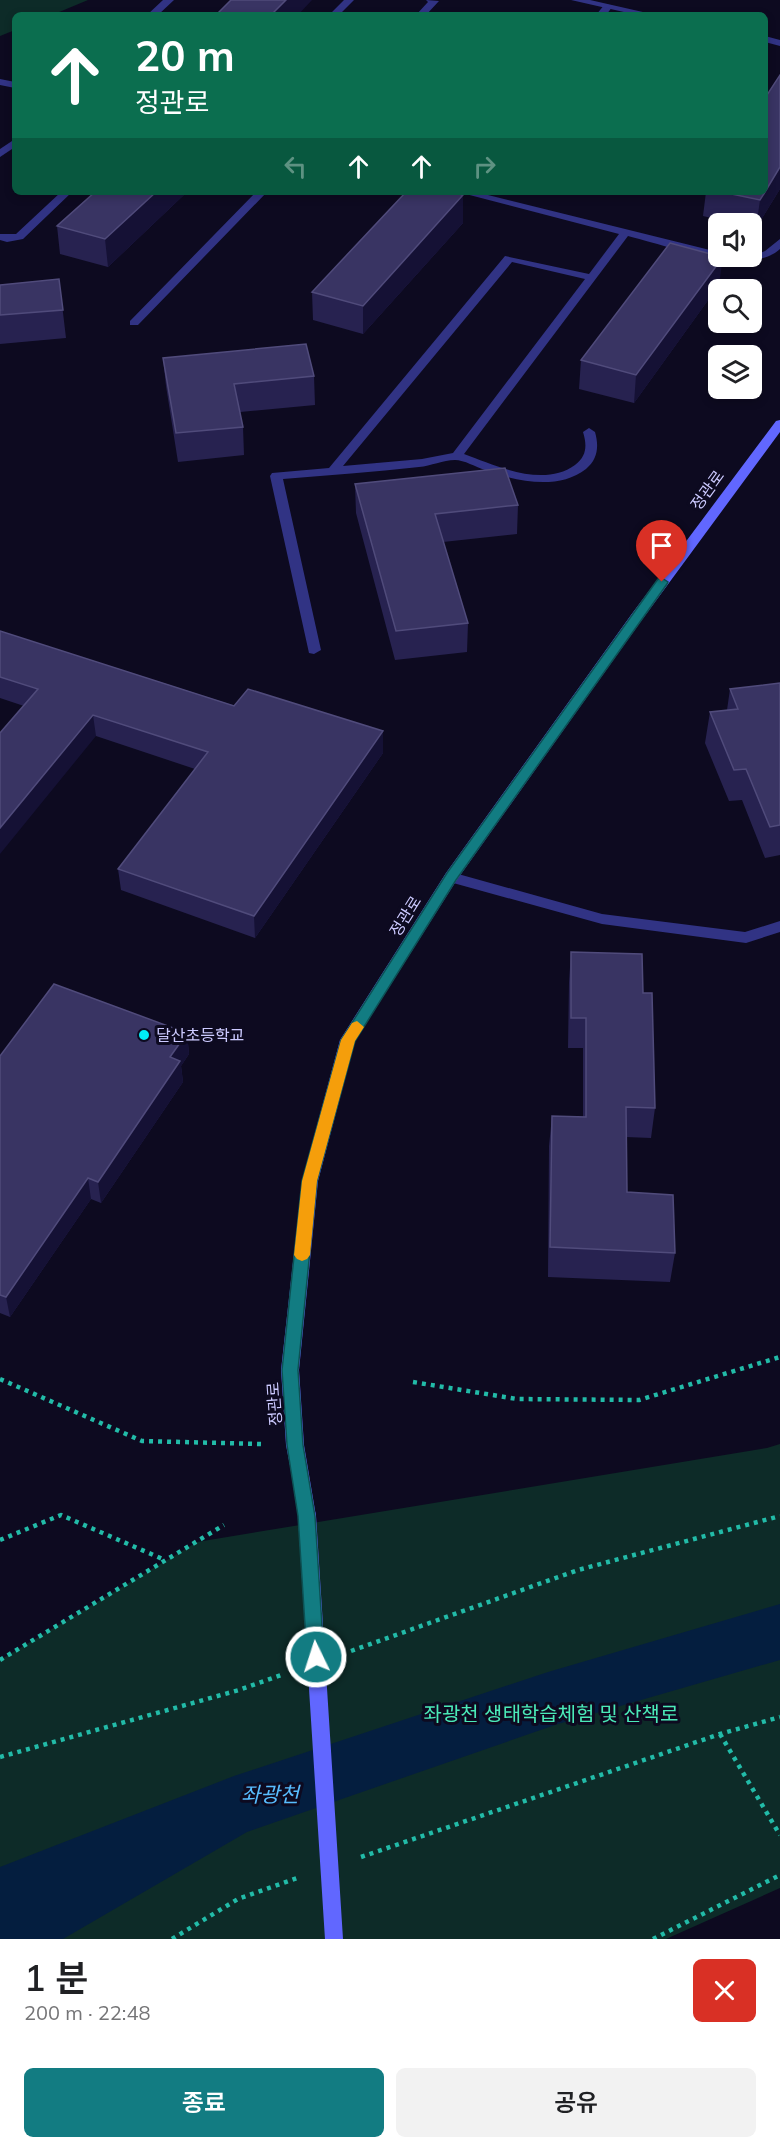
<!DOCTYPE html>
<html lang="ko">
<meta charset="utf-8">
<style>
:root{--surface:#fff;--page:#f2f2f2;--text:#202124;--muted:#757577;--accent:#127c82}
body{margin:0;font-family:Mulish,"Noto Sans KR",sans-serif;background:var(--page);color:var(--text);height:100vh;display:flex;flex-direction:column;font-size:22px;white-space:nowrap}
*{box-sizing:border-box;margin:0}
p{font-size:20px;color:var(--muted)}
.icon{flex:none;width:33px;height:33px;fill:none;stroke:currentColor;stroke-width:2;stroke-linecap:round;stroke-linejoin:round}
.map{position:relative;height:1939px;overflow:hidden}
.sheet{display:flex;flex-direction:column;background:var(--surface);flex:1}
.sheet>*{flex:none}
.banner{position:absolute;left:12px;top:12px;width:756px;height:183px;border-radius:9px;box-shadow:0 3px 9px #0003;background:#0b6e4f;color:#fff;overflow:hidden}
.controls{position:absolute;left:708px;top:213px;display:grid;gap:12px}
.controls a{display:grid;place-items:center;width:54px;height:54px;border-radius:9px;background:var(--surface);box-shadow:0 3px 9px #0003;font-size:30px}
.pin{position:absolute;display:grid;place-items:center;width:51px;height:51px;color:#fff;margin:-62px -26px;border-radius:50% 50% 50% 0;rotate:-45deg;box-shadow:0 0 6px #0007}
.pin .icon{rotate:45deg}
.me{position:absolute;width:66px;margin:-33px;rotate:356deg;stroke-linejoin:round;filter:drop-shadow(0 0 4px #0008)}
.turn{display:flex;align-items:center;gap:21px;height:126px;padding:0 24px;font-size:27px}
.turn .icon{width:78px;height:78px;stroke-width:2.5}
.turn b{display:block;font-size:42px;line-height:51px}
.lanes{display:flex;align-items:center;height:57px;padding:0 24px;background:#0003;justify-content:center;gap:30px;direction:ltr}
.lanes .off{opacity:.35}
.round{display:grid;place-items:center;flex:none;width:63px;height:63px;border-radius:9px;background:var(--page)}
.summary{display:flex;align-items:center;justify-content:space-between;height:102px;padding:0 24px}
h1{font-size:36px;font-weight:600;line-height:45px}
.primary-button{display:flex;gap:12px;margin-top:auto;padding:12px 24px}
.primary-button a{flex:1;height:69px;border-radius:9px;background:var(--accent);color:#fff;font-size:24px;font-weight:600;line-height:69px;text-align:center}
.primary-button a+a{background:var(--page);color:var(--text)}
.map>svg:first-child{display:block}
.green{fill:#0d2b28}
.water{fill:#041e3f}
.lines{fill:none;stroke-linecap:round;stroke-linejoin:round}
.path{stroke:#22bba8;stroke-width:4.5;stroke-dasharray:4 5;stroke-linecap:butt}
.lane{fill:#313384;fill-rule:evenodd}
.street{fill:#313384;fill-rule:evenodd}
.secondary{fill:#6167ff;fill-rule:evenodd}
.secondary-bridge{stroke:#6167ff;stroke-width:18}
.wall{fill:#272250}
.shaded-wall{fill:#151135}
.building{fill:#393463;stroke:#504b7b;stroke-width:1.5}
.route{fill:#127c82;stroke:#0c5154;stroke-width:1.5}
.slow{fill:#f59e0b}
.poi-dot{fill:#00ecf5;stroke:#0d0a20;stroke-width:2}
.labels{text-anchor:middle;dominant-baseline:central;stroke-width:6;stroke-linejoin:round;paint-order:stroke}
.street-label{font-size:16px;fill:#cccaff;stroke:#0d0a20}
.poi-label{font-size:16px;fill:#cccaff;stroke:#0d0a20;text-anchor:start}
.near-park-label{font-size:20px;fill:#4beab8;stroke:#0d0a20}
.near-water-label{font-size:21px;font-style:italic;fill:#58bdff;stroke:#0d0a20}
</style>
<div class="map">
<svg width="780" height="1939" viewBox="0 0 780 1939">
<rect width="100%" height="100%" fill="#0d0a20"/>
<!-- green -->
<path class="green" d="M0,0H88L52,15H15V30L0,36Z
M780,1444V1888L666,1939H0V1660L197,1542L767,1448Z"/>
<!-- water -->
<path class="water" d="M780,1604V1660L558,1724L247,1832L63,1939H0V1867L234,1776L548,1672Z"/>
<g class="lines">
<!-- path -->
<path class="path" d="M0,1379L142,1441L261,1444
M413,1382L517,1399L639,1400L780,1357
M0,1540L61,1515L165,1560
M351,1651L578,1570L780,1516
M0,1660L224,1525
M720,1734L780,1835
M0,1757L239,1690L284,1674
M361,1857L720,1734L780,1717
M172,1939L238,1899L297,1878
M653,1939L780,1875"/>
<!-- lane -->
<path class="lane" d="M163,0H174L158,15H147Z
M344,0H354L339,15H329Z
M426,0L439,1L426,15H416L428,2Z
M605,4L613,6L606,15H596Z
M0,79L15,82V88L0,85Z
M15,139V147L0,157V149Z
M61,192H72L23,239L7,242L0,240V234H16Z
M256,192H267L138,325H130V321Z
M458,192H476L718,252V256H752L765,251L780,239V249C751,277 665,245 628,236L464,454C497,466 543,488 575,465C587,456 587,445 583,432L589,428L595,432C599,446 598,459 586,469C558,491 515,481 485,470C476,467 464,460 455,460C443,460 431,466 419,467C374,472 328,475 283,479L321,650L314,654L309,653L270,476L272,473L329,468L505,256L589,274L619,234ZM512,262L585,279L453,453L422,459L343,466Z
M451,872L602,914L745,932L780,921V932L746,943L602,924L446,881L444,877Z"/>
<!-- street -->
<path class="street" d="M571,0H590L656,15H637Z
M765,36L780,40V46L765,42Z"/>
<!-- secondary -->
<path class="secondary" d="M780,420V432L641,621L456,881L355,1041L318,1181L299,1370L304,1445L316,1516L313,1522L307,1524L301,1522L286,1445L281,1370L302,1181L340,1040L446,873L631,615L776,421Z"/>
<!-- secondary-bridge -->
<path class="secondary-bridge" d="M307,1516L334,1939"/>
</g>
<!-- wall -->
<path class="wall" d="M780,75V189L756,228L752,227V224H736L703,216L706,192H765V98Z
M187,192L108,267L60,254L57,226Z
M463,195V223L363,334L313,320L312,292Z
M59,279L66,338L0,344V285Z
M719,285L634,403L579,389L581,360Z
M163,358L314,376L315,405L240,412L243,427L244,455L178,462L166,386Z
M355,484L518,505L517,534L443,542L468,623L467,652L395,660L356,513Z
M0,631L383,753L255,938L121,890L118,869L195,769L96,736L24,706L0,698Z
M780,683V855L765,858L742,800L729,801L705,743L710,712L727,710L730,689Z
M571,952L643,993L655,1108L651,1138L626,1137L627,1192L675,1253L670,1282L548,1277L549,1146L552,1116L583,1117V1048H568L569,982Z
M187,1033L189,1054L181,1066L183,1082L101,1203L91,1199L10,1317L0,1313V1056Z"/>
<!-- shaded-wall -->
<path class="shaded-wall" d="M286,0H312L298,15H271Z
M780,167V189L756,228L760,200Z
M156,192H187L108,267L105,239Z
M463,195V223L363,334V306Z
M723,257L719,285L634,403L636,375Z
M93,715L96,736L0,854V828Z
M383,731V753L255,938L254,916Z
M187,1033L189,1054L181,1066L183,1082L101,1203L98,1182L170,1057Z
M88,1178L91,1199L10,1317L6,1297Z"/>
<!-- building -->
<path class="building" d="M231,0H286L271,15H216Z
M780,75V167L765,192V98Z
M95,192H156L105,239L57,226Z
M406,192H450L463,195L363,306L312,292Z
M722,192H765L760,200Z
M670,243L718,256L723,257L636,375L581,360Z
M59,279L63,310L0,315V285Z
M306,344L314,376L234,384L243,427L176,433L163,358Z
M505,468L518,505L435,514L468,623L396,631L355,484Z
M0,631L234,706L248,689L383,731L254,916L118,869L208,752L93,715L0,828V733L38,689L0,677Z
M780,683V825L770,827L746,769L734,770L710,712L738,709L730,689Z
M571,952L642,954L643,993H652L655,1108L626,1107L627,1192L673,1195L675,1253L550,1247L552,1116L586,1117V1018H571Z
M54,984L187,1033L170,1057L180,1061L98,1182L88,1178L6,1297L0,1295V1056Z"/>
<!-- route -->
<path class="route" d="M662,578L668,582L667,584L456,880L355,1041L317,1181L298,1370L303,1445L315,1516L324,1657L322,1662L316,1665L310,1662L307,1657L298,1516L287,1445L282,1370L302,1181L341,1040L447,873L658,579Z"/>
<!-- slow -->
<path class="slow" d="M357,1021L364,1027L355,1041L317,1181L310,1255L307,1259L302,1261L297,1259L294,1255L302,1181L341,1040L352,1023Z"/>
<!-- markers -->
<circle class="poi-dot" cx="144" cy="1035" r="6"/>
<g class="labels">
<!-- street labels -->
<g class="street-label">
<text transform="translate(707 490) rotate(-54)">정관로</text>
<text transform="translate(405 916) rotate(-58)">정관로</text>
<text transform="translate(274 1404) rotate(-94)">정관로</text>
</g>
<!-- poi labels -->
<g class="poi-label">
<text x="156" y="1035">달산초등학교</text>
</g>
<!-- near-park labels -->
<g class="near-park-label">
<text x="551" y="1713">좌광천 생태학습체험 및 산책로</text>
</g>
<!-- near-water labels -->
<g class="near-water-label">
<text x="270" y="1794">좌광천</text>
</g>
</g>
</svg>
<div class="controls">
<a><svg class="icon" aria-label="sound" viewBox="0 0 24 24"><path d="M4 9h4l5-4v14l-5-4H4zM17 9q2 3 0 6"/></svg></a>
<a><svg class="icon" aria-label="search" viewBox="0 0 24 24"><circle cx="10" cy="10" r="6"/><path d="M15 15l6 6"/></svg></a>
<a><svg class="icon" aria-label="layers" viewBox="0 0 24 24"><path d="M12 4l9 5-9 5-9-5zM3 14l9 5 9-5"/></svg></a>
</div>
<div class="pin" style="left:662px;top:582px;background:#d93025"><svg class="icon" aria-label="arrive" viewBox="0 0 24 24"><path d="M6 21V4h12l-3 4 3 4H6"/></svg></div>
<svg class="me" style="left:316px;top:1657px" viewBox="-20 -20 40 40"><circle r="17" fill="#127c82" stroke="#fff" stroke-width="3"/><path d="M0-11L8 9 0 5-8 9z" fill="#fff"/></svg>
<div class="banner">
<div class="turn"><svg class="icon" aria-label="ahead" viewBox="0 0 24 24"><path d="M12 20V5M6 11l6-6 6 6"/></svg><div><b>20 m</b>정관로</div></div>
<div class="lanes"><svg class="icon off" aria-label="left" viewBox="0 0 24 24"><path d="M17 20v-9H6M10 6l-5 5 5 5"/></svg><svg class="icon" aria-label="ahead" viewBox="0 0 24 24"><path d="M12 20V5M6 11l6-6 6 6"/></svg><svg class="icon" aria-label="ahead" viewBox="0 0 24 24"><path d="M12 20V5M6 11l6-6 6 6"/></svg><svg class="icon off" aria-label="right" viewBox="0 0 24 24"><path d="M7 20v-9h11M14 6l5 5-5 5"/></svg></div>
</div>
</div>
<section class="sheet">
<div class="summary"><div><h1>1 분</h1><p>200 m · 22:48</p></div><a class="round" style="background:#d93025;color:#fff"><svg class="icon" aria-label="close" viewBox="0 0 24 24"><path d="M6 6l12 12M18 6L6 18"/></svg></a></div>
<div class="primary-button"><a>종료</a><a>공유</a></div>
</section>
